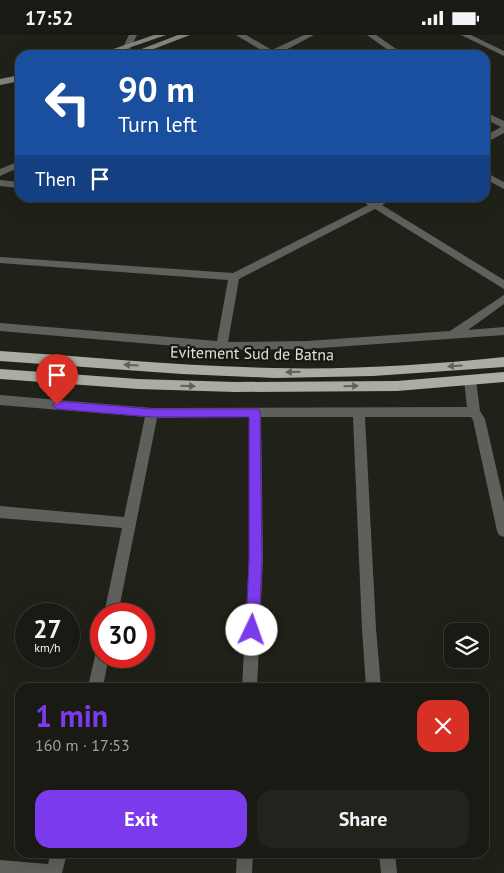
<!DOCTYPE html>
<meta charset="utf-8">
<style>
:root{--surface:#181a13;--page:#21231c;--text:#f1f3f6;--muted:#9fa1a0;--line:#363833;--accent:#7c3aed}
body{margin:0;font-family:"PT Sans",sans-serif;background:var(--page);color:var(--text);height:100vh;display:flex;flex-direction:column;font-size:19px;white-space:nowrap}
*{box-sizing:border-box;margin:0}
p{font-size:16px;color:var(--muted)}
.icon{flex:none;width:28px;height:28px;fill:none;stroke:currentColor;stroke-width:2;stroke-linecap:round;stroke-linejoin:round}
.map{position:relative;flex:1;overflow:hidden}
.drawer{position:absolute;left:15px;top:648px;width:474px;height:175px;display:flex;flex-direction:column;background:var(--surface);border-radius:15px;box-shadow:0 5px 20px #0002,0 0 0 1px var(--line)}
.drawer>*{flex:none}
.hud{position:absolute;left:15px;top:15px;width:475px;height:152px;border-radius:15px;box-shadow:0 5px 20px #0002,0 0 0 1px var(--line);background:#1a4fa0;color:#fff;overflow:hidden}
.tools{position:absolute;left:444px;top:588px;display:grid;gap:10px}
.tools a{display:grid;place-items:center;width:45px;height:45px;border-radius:10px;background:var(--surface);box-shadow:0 5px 20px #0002,0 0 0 1px var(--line);font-size:25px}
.speed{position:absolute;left:15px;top:568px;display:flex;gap:10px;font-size:25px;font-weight:700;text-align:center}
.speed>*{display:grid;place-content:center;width:65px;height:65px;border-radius:50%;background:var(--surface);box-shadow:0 5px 20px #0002,0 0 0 1px var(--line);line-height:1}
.speed small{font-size:12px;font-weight:400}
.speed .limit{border:8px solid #d22;background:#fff;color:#111}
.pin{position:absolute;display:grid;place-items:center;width:42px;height:42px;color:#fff;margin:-51px -21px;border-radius:50% 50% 50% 0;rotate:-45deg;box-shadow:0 0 5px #0007}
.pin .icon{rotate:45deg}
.me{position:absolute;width:55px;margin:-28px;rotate:3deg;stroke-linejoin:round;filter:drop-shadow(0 0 4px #0008)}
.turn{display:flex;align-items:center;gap:18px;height:105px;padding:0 20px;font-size:22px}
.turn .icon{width:65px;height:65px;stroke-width:2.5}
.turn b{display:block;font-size:35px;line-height:42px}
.then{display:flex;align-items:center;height:48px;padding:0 20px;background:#0003;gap:10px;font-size:19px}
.round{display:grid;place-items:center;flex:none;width:52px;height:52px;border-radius:15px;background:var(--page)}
.head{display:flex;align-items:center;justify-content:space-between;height:85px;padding:0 20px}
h1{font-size:30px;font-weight:600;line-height:38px;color:var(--accent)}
.button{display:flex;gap:10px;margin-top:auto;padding:10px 20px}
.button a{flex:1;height:58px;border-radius:15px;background:var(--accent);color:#fff;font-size:20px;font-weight:600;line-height:58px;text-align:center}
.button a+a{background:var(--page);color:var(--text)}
.status{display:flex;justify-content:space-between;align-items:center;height:35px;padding:0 25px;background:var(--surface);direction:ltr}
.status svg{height:14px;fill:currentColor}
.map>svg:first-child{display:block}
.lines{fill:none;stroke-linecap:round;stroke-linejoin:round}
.minor{fill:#5f605c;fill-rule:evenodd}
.secondary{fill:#83847d;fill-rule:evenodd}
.trunk{fill:#aaada2;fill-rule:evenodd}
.oneway{fill:#606259}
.route{fill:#7c3aed;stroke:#51269a}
.labels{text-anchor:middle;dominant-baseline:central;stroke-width:4.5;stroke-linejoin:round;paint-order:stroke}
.street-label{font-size:16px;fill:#dfe0db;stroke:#171810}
</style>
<div class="status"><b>17:52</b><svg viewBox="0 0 49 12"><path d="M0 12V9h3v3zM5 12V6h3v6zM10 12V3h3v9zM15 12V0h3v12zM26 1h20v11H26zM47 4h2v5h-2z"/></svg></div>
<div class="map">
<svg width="504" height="838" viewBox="0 0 504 838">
<rect width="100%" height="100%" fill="#202219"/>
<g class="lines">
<!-- minor -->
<path class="minor" d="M129,0H137L127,20H119Z
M236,0H246L272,15L304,0H314L278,19L279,20H265L266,18Z
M367,0H376L405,20H395Z
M461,0H471L504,16V21Z
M485,77L504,86V98L485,108V101L501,92L485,84Z
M20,126V132L0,141V134Z
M485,137L504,147V154L485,144Z
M0,145L20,147V153L0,151Z
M159,162H219C208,170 170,170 159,162Z
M357,162H370L375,166L382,162H396L382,170L504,245V254L375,174L239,244L228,307L307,306L450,296L504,260V269L468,295L504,292V300L307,314L222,315L0,296V288L217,306L228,245L0,228V222L233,238L368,170Z
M470,341L476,345L480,376L485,384L504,467V502L499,500L497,496L473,385L471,382H365L376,594L381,652H366L362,594L353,382H261L263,524L257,652H242L249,524V382L157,383L118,579H104L122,493L0,483V471L124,482L145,382L0,370V360L152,373L467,372L464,345Z
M101,614V621H109L103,652H88L95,621L97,616Z
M51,818H67L62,838H0V825L48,829Z
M237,818H253L252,838H236Z
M379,818H395L397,838H381Z"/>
<!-- secondary -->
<path class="secondary" d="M154,0H166L108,20H96Z
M178,0H190L138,20H126Z
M20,40V46L0,50V44Z"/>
<!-- trunk -->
<path class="trunk" d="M0,316C91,322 182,331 273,333C350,335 427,330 504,322V332L373,341L275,343L182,339L0,326Z
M0,334L138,344L235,347L397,346L504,337V347L397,356L235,357L138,354L0,344Z"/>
</g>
<!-- one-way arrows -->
<defs><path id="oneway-solid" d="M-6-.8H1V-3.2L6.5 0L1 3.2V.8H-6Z" transform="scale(1.25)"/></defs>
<g class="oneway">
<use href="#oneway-solid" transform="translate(131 330) rotate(-176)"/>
<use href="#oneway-solid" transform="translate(455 331) rotate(176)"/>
<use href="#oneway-solid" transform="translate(293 337) rotate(179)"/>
<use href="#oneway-solid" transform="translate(188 351) rotate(2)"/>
<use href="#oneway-solid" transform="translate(351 351) rotate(-1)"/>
</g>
<!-- route -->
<path class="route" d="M57,366L152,374H259L260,377L262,524L259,595L257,599L252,601L248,599L246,595L249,524V382H152L57,374L52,370Z"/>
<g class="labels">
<!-- street labels -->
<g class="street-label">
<text transform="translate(252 318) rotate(1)">Evitement Sud de Batna</text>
</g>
</g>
</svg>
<div class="tools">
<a><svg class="icon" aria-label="layers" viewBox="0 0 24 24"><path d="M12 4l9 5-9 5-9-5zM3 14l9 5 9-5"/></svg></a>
</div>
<div class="speed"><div>27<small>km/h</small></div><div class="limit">30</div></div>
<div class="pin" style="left:57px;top:370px;background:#d93025"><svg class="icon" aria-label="arrive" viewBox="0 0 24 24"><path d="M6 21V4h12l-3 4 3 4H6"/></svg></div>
<svg class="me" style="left:252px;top:595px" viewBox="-20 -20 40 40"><circle r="19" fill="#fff"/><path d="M0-13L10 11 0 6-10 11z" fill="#7c3aed"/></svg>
<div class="hud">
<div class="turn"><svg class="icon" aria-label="left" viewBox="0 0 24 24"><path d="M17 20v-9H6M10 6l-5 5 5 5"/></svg><div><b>90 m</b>Turn left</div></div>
<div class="then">Then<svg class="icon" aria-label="arrive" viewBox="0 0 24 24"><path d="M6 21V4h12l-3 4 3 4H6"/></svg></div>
</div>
<section class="drawer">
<div class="head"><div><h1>1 min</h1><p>160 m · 17:53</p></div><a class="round" style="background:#d93025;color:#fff"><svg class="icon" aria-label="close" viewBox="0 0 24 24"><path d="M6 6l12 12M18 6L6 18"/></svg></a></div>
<div class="button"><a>Exit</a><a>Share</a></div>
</section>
</div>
